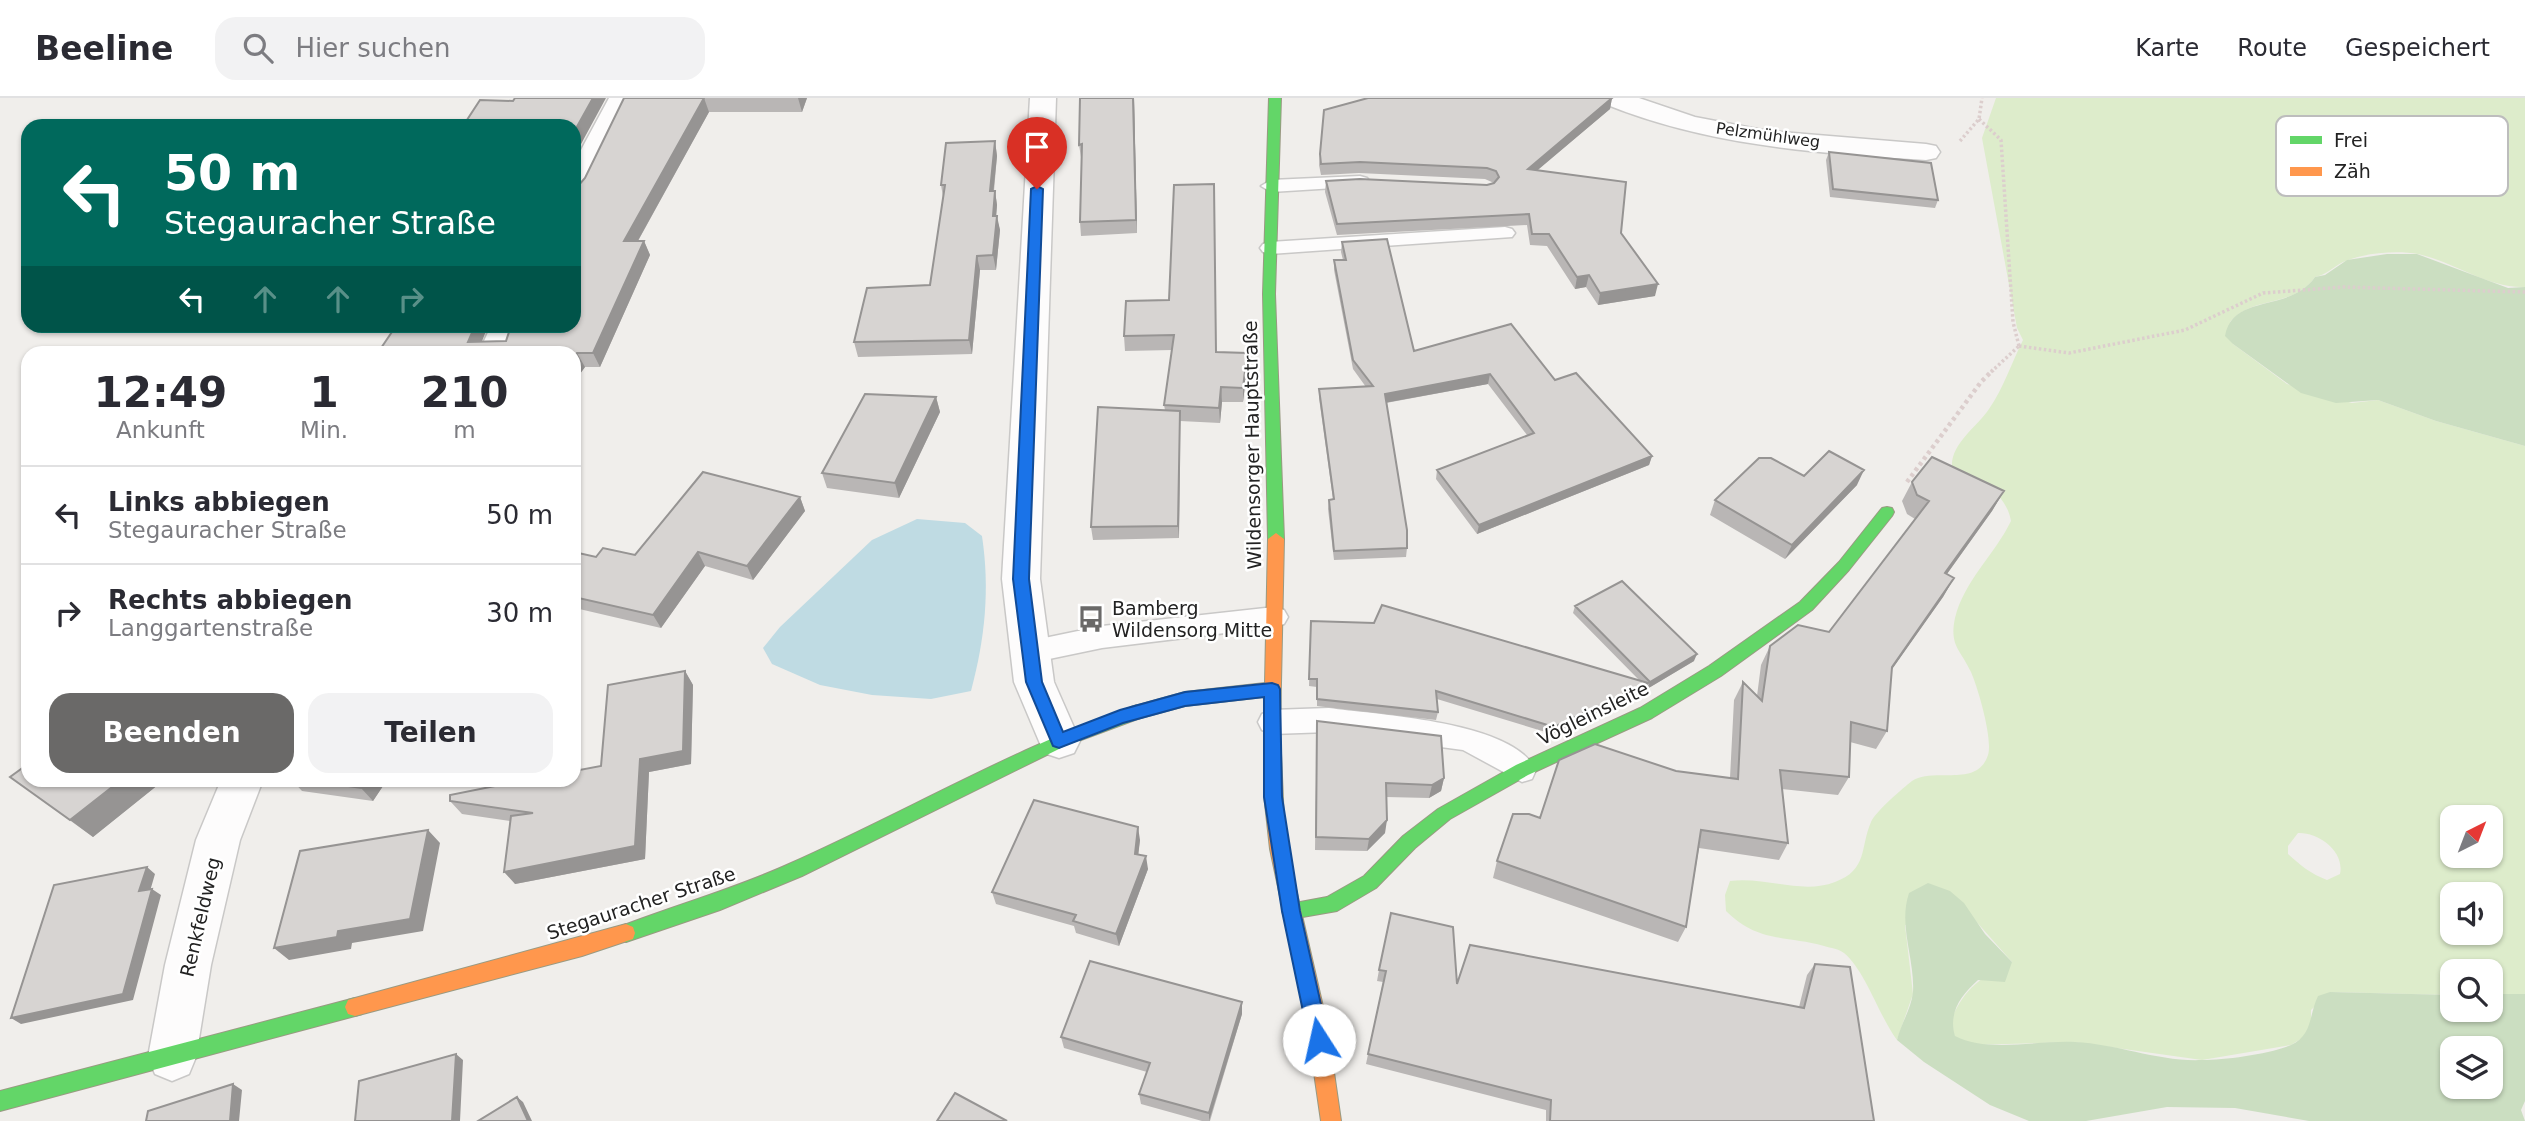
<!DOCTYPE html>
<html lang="de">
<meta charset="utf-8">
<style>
:root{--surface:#fff;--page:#f2f2f3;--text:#2b2b33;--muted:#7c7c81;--line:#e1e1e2;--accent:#6a6968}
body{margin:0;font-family:"DejaVu Sans",sans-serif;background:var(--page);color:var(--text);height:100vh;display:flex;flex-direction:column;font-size:26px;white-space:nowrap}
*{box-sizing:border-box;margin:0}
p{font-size:23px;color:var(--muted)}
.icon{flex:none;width:38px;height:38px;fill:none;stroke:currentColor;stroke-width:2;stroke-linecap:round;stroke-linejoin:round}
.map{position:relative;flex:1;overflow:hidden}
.side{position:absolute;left:21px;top:248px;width:560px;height:441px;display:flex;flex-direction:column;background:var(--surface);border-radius:21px;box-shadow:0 2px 5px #0004}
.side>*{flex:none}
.top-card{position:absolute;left:21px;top:21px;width:560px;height:214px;border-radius:21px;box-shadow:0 2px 5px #0004;background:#00695c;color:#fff;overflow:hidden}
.needle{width:46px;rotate:42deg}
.buttons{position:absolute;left:2440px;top:707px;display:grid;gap:14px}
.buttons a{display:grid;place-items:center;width:63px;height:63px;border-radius:14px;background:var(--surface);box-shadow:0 2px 5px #0004;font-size:35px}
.pin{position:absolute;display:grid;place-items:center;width:60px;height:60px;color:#fff;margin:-72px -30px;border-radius:50% 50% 50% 0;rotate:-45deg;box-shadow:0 0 7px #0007}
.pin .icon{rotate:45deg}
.me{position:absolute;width:77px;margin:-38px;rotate:350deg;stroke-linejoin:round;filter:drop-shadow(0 0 5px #0008)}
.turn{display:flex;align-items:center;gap:24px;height:147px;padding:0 28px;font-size:32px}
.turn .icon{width:91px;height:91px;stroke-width:2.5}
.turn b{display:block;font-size:49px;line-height:60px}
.lanes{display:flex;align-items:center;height:66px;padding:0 28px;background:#0003;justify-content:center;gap:35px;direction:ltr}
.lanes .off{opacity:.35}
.eta{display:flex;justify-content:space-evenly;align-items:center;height:119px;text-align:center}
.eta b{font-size:42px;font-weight:700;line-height:49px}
.cta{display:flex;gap:14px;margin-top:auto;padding:14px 28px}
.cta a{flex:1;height:80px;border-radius:21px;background:var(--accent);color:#fff;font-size:28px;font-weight:700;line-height:80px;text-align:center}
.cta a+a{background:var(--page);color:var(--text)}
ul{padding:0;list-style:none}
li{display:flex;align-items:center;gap:21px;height:98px;padding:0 28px;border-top:2px solid var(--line)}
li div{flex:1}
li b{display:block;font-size:26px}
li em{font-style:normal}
header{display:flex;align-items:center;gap:42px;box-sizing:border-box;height:98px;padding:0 35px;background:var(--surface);border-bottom:2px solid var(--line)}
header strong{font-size:33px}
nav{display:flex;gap:38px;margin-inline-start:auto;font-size:24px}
.search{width:490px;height:63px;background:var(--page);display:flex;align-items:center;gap:18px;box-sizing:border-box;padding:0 24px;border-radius:21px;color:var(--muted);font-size:26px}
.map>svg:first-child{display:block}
.grass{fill:#ddeccb;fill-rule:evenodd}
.forest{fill:#cbdec1;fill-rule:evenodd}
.water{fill:#bfdbe3}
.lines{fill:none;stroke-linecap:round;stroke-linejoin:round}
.lane-casing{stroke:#c9c8c7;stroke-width:3}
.street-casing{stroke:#c9c8c7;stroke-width:3}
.fast-casing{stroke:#999a82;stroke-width:2}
.slow-casing{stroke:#999a82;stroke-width:2}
.path-far1{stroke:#dccecd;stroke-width:3.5;stroke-dasharray:2.5 2.5;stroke-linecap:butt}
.path{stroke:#dccecd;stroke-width:4.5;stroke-dasharray:3.5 3.5;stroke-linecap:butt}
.lane{fill:#fdfcfc;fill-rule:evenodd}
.street{fill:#fdfcfc;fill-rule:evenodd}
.fast{fill:#63d668;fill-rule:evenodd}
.slow{fill:#ff974d;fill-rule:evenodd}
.wall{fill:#b9b6b5}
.shaded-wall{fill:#969493}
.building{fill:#d7d4d2;stroke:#969493;stroke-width:2}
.route{fill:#1a73e8;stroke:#114b97;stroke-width:2}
.labels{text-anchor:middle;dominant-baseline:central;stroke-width:5;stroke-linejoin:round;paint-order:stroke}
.far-street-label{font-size:16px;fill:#222;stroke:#fff}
.street-label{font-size:19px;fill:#222;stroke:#fff}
.poi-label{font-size:19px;fill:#222;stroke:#fff;text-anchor:start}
.key{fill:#fff;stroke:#bdbdbd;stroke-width:2}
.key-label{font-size:19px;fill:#222}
</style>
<header>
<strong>Beeline</strong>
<div class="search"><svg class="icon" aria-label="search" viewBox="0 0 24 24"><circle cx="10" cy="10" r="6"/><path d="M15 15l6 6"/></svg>Hier suchen</div>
<nav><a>Karte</a><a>Route</a><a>Gespeichert</a></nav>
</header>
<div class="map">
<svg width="2525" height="1023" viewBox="0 0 2525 1023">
<rect width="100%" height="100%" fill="#f0eeeb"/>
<!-- grass -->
<path class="grass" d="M1996,0H2525V189C2487,190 2455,164 2418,156C2396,152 2363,155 2343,164C2333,169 2326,177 2315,179C2292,211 2253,197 2230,224L2233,246L2287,286L2352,305L2378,302L2436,323L2525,348V896H2490V873H2452V897L2330,894L2311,912V926L2304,939L2291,947L2202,962L2074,944L1971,947L1955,939L1950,924C1965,889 1979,881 2012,864L1974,821L1905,827L1913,896L1897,942C1879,918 1865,872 1844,855C1839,851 1831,850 1824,848C1785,837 1758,845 1726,813L1725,797L1730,783C1764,778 1802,797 1835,784C1868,772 1860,749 1871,724C1876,713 1903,690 1912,683C1933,668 1977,691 1988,657C1993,641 1978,590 1971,574C1961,552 1949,548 1955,520C1964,483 1995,456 2011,423C2005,391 1978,385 1952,370C1950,346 1977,329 1989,311C2003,291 2012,264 2023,242L2017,230L1982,40ZM2452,719H2490V758H2452ZM2298,735C2318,734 2345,753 2340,776L2327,782C2311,776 2300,767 2288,756V748ZM2452,796H2490V835H2452Z"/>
<!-- forest -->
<path class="forest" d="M2387,156H2417L2508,190L2525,189V348L2436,323L2378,302L2336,305L2301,295L2233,246L2225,238C2233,194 2289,216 2315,179L2325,177L2347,162Z
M1928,785L1950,793L1964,805L1985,836L2012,864L2005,884L1978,882C1961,897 1948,915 1955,938C1986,955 2039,942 2075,944C2118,946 2159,964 2202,962C2225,962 2269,956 2291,947C2313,937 2309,916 2318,898L2330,894L2452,897V912H2490V896H2525V1003L2521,1012L2525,1023H2309L2235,1010L2167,1009L2086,1023H2029L1990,1007L1924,964L1897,942C1901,925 1911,912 1913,894C1915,861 1898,828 1909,795ZM2452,950H2490V989H2452Z"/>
<!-- water -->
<path class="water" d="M917,421L965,425L982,438C990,492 985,540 971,593L931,601L872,597L820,587L772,566L763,550L780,529L872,442Z"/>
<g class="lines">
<defs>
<path id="lane" d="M1360,78L1367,80L1370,84L1367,88L1271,94L1261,88L1271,82Z
M1505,129L1512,131L1515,135L1512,139L1270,156L1263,154L1260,150L1263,146L1270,144Z
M1275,509L1284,512L1288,519L1284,526L1275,529L1102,550L1030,565L1020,562L1017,554L1020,546L1030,543L1102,528Z
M1329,610C1378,617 1513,623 1536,672L1532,681L1522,684L1463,652L1329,634L1272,636L1262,632L1258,624L1262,616L1272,612Z"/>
<path id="street" d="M609,0H635L589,93L584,99L574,102V65Z
M1030,0H1056L1040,481L1054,584L1080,643L1074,655L1059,660L1044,655L1014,584L1002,481Z
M1602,0H1639L1695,19L1768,33L1926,46L1936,48L1940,54L1936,60L1926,62C1816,55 1709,48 1605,6Z
M491,228H523L511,256H478Z
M221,682H263L240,742L211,867L196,959L189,976L172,983L155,976L148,959L165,867L196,742Z"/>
<path id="fast" d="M1269,0H1281L1275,196L1284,441L1276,447L1268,441L1263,196Z
M1887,409L1892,410L1894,414L1892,418L1849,472L1812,512L1721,578L1652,620L1528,677L1450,721L1415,750L1376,790L1337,813L1291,821L1284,819L1282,813L1284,807L1327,799L1364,778L1403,738L1438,711L1516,667L1640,610L1709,568L1800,504L1839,464L1882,410Z
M1137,607L1143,609L1145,614L1143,619L1065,648L802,778L720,812L626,844L619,841L617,835L619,829C676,807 734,791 789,766C906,714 1016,649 1137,607Z
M355,900L362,902L365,909L362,916L355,918L0,1013V993Z"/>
<path id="slow" d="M1276,435L1284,441L1280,633L1284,724L1293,778L1327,926L1341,1023H1321L1307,926L1270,751L1264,697V599L1185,608L1137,621L1131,619L1129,614L1131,609L1185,594L1265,585L1268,441Z
M626,826L633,829L635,835L633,841L582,858L355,918L348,916L345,909L348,902L355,900Z"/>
</defs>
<!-- lane casing -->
<use href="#lane" class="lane-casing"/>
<!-- street casing -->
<use href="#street" class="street-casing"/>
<!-- fast casing -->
<use href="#fast" class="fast-casing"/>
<!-- slow casing -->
<use href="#slow" class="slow-casing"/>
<!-- path-far1 -->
<path class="path-far1" d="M1979,21L2001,42L2013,224L2019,248
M1960,43L1979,21L1982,0
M2019,248L2069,255L2185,232L2263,195L2343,189L2525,194
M1991,274L2019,248"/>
<!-- path -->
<path class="path" d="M1907,384L1981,284L1993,272"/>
<!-- lane -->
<use href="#lane" class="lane"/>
<!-- street -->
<use href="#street" class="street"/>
<!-- fast -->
<use href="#fast" class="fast"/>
<!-- slow -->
<use href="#slow" class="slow"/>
</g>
<!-- wall -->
<path class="wall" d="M624,0H807L802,14H709L638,143H644L650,157L600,269H585L574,284V256H377L482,244L506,243L579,87L585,80Z
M1080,0H1134L1137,135L1081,138L1080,124L1082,59H1081L1079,47Z
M1612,0L1610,11L1537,72L1621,135L1655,198L1598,207L1586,189L1575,191L1547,148L1530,147L1527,127L1337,137L1325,94L1326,83L1487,87L1494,85L1485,81L1359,75L1321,77L1319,67L1320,56Z
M995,43L997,58L994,93H995L997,107L996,118L1000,132L996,172H980L972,256L858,259L854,244L930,187L943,99L941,87Z
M1829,54L1938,102L1935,110L1830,99L1826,62Z
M1342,144L1414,253L1555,282L1652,358L1649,367L1477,436L1436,381L1437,372L1527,337L1488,286L1386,305L1407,450L1406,459L1334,462L1328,411L1329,402L1333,401L1319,300V291L1366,289L1353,271L1334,172V162H1343L1341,154Z
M1126,203L1247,270L1243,304H1222L1220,325L1180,323L1179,440L1093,442L1091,429L1165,312L1164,307L1172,252L1125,253L1124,238Z
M936,299L940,314L899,400L827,390L822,375Z
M1804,378L1857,387L1785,461L1710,417L1715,402Z
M1912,384L2004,393L1992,413L1947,476L1954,480L1943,499L1891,572L1887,633L1876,651L1850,644L1849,679L1838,697L1782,691L1788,745L1779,762L1699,750L1686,829L1678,844L1493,780L1497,763L1540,720L1676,673L1730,680L1734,602L1743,584L1757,598L1761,567L1770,548L1829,534L1915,421L1907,416L1902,403Z
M800,399L805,413L753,482L705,468L661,530L575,510L574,512V454L596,459L635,457Z
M1575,508L1694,563L1647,591V590L1646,592L1552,636L1437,601L1438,614L1436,622L1317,608V589L1309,588L1311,523L1639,582L1573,515Z
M685,573L693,587L691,666L649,674L645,761L515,786L510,723L462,716L450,703L601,668Z
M1317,623L1444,680L1441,693L1429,700L1386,699L1385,735L1367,753L1315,752Z
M10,679L28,682H164L93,739Z
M292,682H387L373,703L302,693Z
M1140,742L1138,756L1148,771L1119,848L1076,835L1074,828L996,806L992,794Z
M1815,866L1874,1023H1546V1012L1366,966L1383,884L1377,883L1379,872L1457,886L1799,909L1807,877Z
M1242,904V916L1210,1023H1202L1141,1006L1139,996L1147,974L1064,950L1061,939Z"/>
<!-- shaded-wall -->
<path class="shaded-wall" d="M593,0H606L574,59V34Z
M704,0L709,14L630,157L624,143Z
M798,0H807L802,14Z
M1133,0H1134L1137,135L1136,122Z
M1612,0L1610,11L1526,82L1528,71Z
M995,43L997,58L992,107L990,93Z
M995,93L997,107L995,133L993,118Z
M997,118L1000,132L996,172L993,157Z
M644,143L650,157L600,269L593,255Z
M977,158L980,172L972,256L969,242Z
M1589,177L1586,189L1575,191L1577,179Z
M1658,186L1655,198L1598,207L1600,195Z
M475,228H488L477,256L468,244Z
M577,255L585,269L574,284V260Z
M1247,255V270L1243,304V290Z
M1490,276L1488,286L1384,305L1385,296Z
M1221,289L1222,304L1220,325L1219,310Z
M936,299L940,314L899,400L895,385Z
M1180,313V326L1179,440L1178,428Z
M1652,358L1649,367L1477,436L1479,427Z
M1864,372L1857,387L1785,461L1792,447Z
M2004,393L1992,413L1934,494L1945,475Z
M800,399L805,413L753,482L747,468Z
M698,454L705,468L661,530L653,517Z
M1954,480L1943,499L1881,587L1892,569Z
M1697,556L1694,563L1647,591L1650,584Z
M685,573L693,587L691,666L649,674L645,761L515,786L504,774L640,661Z
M1648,585L1646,592L1552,636L1554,629Z
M1444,680L1441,693L1429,700L1432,687Z
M121,682H164L93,739L70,722Z
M366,682H387L373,703L361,690Z
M1387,722L1385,735L1367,753L1369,741Z
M1138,729L1140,742L1137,768L1135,756Z
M428,732L440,745L423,833L352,845L351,851L289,862L274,850Z
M1146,758L1148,771L1119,848L1116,836Z
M147,769L155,776L148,800L139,793Z
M152,791L161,797L133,902L21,926L11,920Z
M1242,904V916L1209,1023V1015Z
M456,956L463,962L460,1023H452Z
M233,986L242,992L239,1023H230Z
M517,999L523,1004L532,1023H528Z"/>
<!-- building -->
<path class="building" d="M515,0H593L574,34V28H463L480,2L513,3Z
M624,0H704L624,143H644L593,255H577L574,260V256H377L396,228H475L468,244L506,243L511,228H574V89L579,87L585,80Z
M1080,0H1133L1136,122L1080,124L1082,46L1079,47Z
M1368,0H1612L1528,71L1626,84L1621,135L1658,186L1600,195L1589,177L1577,179L1549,136H1532L1529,116L1337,126L1326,83L1360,81L1487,87L1494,85L1499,79L1496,73L1487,70L1360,64L1321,66L1320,56L1324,12Z
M995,43L990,93H995L993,118H997L993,157L977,158L969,242L854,244L867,190L930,187L945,87H941L946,45Z
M1829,54L1931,65L1938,102L1833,91Z
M1214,86L1216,254L1247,255L1243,290L1221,289L1219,310L1164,307L1174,237L1124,238L1126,203L1169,202L1174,87Z
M1387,141L1414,253L1511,226L1555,282L1576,275L1652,358L1479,427L1437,372L1534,335L1490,276L1385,296L1407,432V450L1334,453L1329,402L1334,401L1319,291L1373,288L1353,262L1334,162H1346L1342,144Z
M865,296L936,299L895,385L822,375Z
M1098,309L1180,313L1178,428L1091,429Z
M1829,353L1864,372L1792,447L1715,402L1759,360H1771L1804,378Z
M1932,359L2004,393L1945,475L1954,480L1892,569L1887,633L1851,624L1849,679L1780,672L1788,745L1701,732L1686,829L1497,763L1513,716H1529L1540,720L1559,662L1595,646L1676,673L1738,681L1743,584L1762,603L1770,548L1798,527L1829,534L1929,403L1917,397L1912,384Z
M703,374L800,399L747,468L698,454L653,517L574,499V454L596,459L603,450L635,457Z
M1622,483L1697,556L1650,584L1575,508Z
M1382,507L1648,585L1554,629L1436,593L1438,614L1317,601V581H1309L1311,523L1374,525Z
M685,573L683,653L640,661L635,748L504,774L511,718L533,715L450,703V697L525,682H574V673L601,668L608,587Z
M1317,623L1441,638L1444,680L1432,687L1386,685L1387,722L1369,741L1316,739Z
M28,666V682H121L70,722L10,679Z
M308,682H366L361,690Z
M1034,702L1138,729L1135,756L1146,758L1116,836L1073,823L1076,817L992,794Z
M428,732L410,821L338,833L337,839L274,850L300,753Z
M147,769L139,793L152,791L123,896L11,920L54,787Z
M1391,815L1453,829L1457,886L1470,847L1804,910L1815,866L1850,869L1874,1023H1550L1551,1002L1368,956L1386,873L1379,872Z
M1090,863L1242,904L1209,1015L1139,996L1150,965L1061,939Z
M456,956L452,1023H355L359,983Z
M233,986L230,1023H146L148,1013Z
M955,995L1007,1023H937Z
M517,999L528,1023H478Z"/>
<!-- route -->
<path class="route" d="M1037,88L1043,91L1029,481L1042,584L1063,634L1120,612L1185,594L1272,585L1278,587L1280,591L1282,699L1300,813L1329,942L1326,949L1319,952L1312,949L1309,942L1282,813L1264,699V599L1185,608L1123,625L1059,650L1053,648L1026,584L1013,481L1031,91Z"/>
<!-- icons -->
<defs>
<symbol id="bus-bare" viewBox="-9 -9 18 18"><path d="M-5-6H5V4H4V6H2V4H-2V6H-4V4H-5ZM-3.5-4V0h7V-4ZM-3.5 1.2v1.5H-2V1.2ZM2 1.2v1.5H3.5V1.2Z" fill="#6a6968" stroke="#fff" stroke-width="2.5" paint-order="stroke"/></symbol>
</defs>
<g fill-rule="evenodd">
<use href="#bus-bare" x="1072" y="502" width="38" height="38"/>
</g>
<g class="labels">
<!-- far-street labels -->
<g class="far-street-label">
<text transform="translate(1768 37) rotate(8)">Pelzmühlweg</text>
</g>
<!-- street labels -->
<g class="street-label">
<text transform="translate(1252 347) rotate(-91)">Wildensorger Hauptstraße</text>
<text transform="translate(1593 615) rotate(-26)">Vögleinsleite</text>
<text transform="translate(641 805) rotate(-18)">Stegauracher Straße</text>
<text transform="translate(200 819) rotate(-77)">Renkfeldweg</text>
</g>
<!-- poi labels -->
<g class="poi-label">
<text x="1112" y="510">Bamberg<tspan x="1112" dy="22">Wildensorg Mitte</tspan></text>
</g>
</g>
<!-- legend -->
<rect x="2276" y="18" width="232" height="80" rx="10" class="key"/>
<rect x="2290" y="38" width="32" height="8" fill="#63d668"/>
<rect x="2290" y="69" width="32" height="9" fill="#ff974d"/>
<g class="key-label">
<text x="2334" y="49">Frei</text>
<text x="2334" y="80">Zäh</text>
</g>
</svg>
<div class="buttons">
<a><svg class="needle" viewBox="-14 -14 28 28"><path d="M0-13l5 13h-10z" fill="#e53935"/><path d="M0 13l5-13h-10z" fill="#7c7c81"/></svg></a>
<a><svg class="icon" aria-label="sound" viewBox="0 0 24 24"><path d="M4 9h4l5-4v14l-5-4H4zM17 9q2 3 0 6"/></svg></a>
<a><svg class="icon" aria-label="search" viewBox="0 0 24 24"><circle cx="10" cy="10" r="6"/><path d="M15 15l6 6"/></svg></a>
<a><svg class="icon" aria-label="layers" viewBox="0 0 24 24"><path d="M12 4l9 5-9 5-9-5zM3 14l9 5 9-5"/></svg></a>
</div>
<div class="pin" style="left:1037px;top:91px;background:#d93025"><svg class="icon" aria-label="arrive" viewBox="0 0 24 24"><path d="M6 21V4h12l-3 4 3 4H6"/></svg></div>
<svg class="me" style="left:1319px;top:942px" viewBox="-20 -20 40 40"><circle r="19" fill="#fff"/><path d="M0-13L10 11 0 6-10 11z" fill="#1a73e8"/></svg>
<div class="top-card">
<div class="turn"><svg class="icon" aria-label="left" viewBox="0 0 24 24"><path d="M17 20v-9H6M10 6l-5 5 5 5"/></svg><div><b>50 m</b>Stegauracher Straße</div></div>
<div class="lanes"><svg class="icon" aria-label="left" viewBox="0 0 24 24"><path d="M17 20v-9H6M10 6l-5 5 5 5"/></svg><svg class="icon off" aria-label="ahead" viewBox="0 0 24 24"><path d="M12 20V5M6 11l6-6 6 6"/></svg><svg class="icon off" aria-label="ahead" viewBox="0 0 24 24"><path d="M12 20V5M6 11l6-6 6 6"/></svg><svg class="icon off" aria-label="right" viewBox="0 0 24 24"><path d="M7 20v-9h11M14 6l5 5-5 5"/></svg></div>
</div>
<section class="side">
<div class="eta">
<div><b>12:49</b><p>Ankunft</p></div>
<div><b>1</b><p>Min.</p></div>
<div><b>210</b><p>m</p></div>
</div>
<ul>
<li><svg class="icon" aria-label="left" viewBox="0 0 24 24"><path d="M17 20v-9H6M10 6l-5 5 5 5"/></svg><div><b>Links abbiegen</b><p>Stegauracher Straße</p></div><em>50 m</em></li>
<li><svg class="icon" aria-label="right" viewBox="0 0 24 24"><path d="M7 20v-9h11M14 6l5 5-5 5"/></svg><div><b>Rechts abbiegen</b><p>Langgartenstraße</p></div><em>30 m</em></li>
</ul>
<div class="cta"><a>Beenden</a><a>Teilen</a></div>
</section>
</div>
